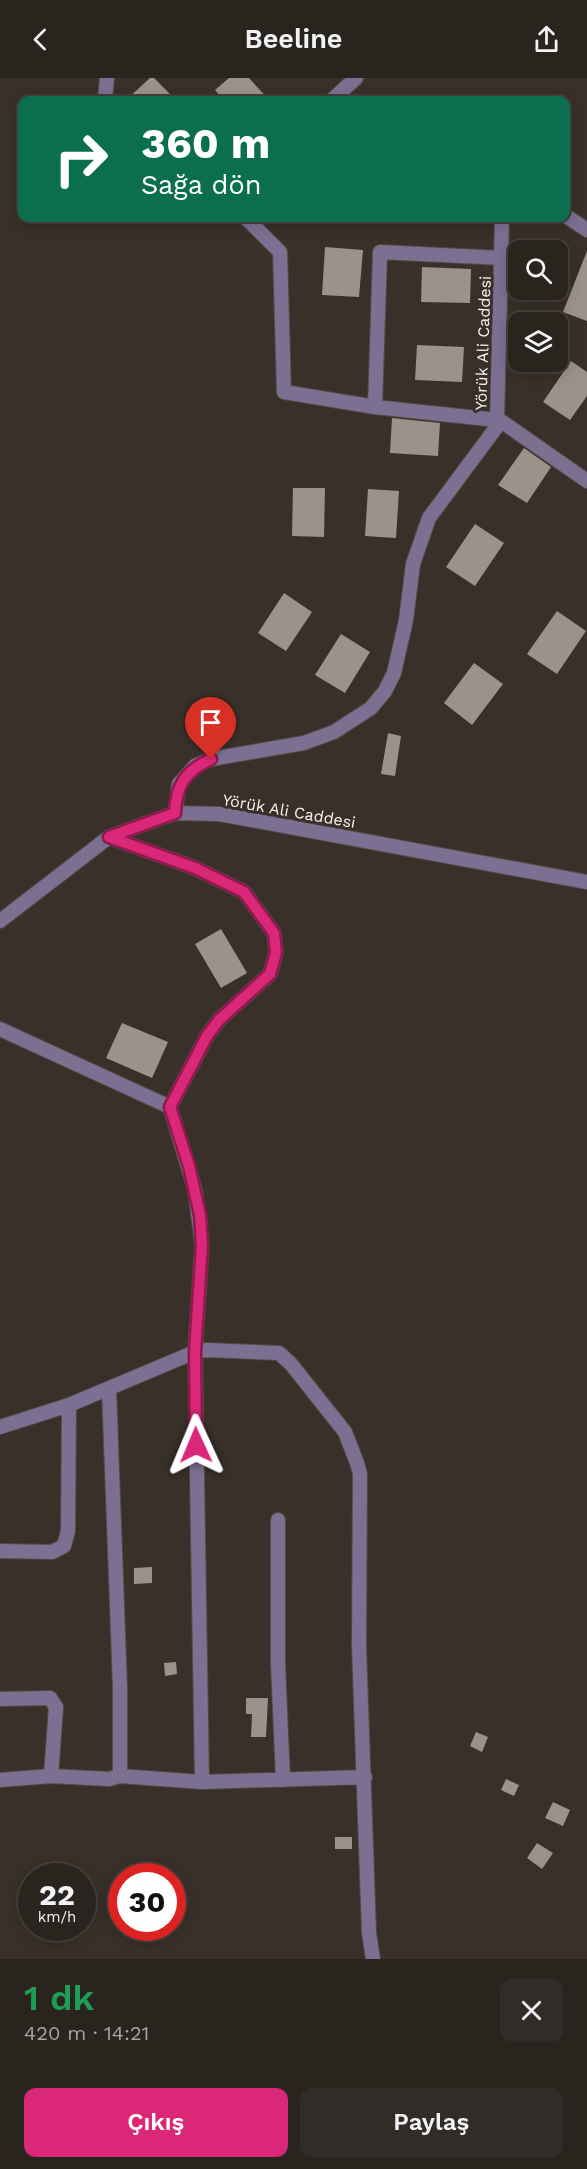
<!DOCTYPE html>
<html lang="tr">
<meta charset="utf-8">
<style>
:root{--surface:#2a241f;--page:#322c28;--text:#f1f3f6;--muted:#a5a4a4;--line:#46413d;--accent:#db2777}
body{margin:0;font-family:"Work Sans",sans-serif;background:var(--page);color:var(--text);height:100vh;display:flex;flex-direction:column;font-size:22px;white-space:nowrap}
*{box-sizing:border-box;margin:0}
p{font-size:20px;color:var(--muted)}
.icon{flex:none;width:33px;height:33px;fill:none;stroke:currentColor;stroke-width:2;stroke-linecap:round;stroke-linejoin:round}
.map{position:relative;height:1881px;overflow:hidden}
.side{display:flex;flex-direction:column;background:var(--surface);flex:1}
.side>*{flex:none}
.top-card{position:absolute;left:18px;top:18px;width:552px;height:126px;border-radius:12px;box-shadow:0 3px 15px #0003,0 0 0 2px var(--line);background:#0b6e4f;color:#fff;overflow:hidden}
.controls{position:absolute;left:508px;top:162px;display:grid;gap:12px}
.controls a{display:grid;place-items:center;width:60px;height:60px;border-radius:12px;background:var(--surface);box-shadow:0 3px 15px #0003,0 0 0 2px var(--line);font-size:30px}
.speed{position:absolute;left:18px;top:1785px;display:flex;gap:12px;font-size:30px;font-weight:700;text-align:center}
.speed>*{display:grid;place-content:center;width:78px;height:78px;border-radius:50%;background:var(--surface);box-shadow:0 3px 15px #0003,0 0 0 2px var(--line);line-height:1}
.speed small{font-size:15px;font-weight:400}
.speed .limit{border:9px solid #d22;background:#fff;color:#111}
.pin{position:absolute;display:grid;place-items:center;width:51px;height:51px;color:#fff;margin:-62px -26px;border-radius:50% 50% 50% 0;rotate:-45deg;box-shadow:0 0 6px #0007}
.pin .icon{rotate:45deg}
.me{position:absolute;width:66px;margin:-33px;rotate:359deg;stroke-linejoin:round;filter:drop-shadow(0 0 4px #0008)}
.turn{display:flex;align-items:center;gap:21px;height:126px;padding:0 24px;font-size:27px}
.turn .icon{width:78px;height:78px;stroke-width:2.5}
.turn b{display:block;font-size:42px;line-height:51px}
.round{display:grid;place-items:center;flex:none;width:63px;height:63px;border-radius:12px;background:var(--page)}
.headline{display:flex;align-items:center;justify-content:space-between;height:102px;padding:0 24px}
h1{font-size:36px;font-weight:600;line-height:45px;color:#1e9e55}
.button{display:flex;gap:12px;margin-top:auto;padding:12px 24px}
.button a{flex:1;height:69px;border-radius:12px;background:var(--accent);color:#fff;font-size:24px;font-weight:600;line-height:69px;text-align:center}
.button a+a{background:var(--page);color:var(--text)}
header{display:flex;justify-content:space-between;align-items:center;height:78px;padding:0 24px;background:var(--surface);font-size:27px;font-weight:600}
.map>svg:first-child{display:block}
.building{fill:#9c928a}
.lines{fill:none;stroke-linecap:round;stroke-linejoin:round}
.street-casing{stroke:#534b45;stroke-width:16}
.street{stroke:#7b7092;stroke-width:14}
.route-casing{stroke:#8e194d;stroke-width:15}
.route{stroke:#db2777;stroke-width:10}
.labels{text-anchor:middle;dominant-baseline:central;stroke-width:6;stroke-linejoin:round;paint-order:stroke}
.street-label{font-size:16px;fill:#f9f3ef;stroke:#383029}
</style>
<header><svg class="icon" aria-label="back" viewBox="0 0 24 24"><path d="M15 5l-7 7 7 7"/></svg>Beeline<svg class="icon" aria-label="share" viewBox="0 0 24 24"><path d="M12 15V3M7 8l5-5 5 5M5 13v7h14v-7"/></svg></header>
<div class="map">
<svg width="587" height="1881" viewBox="0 0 587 1881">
<rect width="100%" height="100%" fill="#383029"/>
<!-- building -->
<path class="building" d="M150,0H154L176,22H126Z
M229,0H249L269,22H224L215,12Z
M325,169L363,172L359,219L322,217Z
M587,173V243L563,234Z
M422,189L471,191L470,225L421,224Z
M417,267L464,269L462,304L415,302Z
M571,283L587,294V318L570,342L543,324Z
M392,340L440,345L438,378L390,375Z
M524,370L551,389L527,425L498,407Z
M293,410H325L324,459L292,458Z
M368,411L399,413L396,460L365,458Z
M475,446L504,465L475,508L446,489Z
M284,515L312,534L286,573L258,555Z
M557,533L586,553L557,596L527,576Z
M341,556L370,574L345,615L315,597Z
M474,585L503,606L472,647L444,625Z
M388,655L401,658L395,698L381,696Z
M221,851L247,895L221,910L195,866Z
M122,945L168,964L152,1000L106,980Z
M152,1489V1505L134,1506V1490Z
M176,1584L177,1596L165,1598L164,1585Z
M246,1620H268L266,1659H251L252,1636H246Z
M476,1654L488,1659L482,1674L470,1668Z
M506,1701L519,1707L514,1718L501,1712Z
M553,1724L570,1732L563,1748L545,1740Z
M335,1759H352V1771H335Z
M537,1765L553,1775L542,1791L527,1780Z"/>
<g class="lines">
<defs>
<path id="street" d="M105,22L107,0
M332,22L356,0
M566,138L587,152
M246,140L280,174L284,314L375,329L380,174L502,180
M502,140L497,342L501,343L429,440L413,486L406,542L394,595L385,613L371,630L334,654L304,665L211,681L195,688L179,706L175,735L219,736L587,804
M375,329L497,342
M501,343L587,403
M109,759L195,790L244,814L274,855L276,875L270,896L219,942L207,958L170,1029L195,1112L202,1167L195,1274L202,1704
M0,843L109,759L175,735
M0,951L170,1029
M109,1311L120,1609V1698
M0,1349L69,1327L195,1274L206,1272L279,1275L291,1286L345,1354L357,1385L360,1396L359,1568L369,1855L373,1881
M278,1442V1586L283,1702
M0,1473L52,1474L64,1468L68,1453L69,1327
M0,1621L50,1620L56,1629L51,1698
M0,1702L51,1698L109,1701L120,1698L202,1704L365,1699"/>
</defs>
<!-- street casing -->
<use href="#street" class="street-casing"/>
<!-- street -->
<use href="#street" class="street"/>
</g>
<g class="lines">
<defs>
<path id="route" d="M196,1367L195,1274L202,1167L200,1137L189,1088L170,1029L207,958L219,942L270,896L276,875L274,855L244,814L195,790L109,759L175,735C176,706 186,693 211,681"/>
</defs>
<!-- route casing -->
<use href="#route" class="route-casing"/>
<!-- route -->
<use href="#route" class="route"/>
</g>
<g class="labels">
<!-- street labels -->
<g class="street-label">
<text transform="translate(483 265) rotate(-88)">Yörük Ali Caddesi</text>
<text transform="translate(289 733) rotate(10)">Yörük Ali Caddesi</text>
</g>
</g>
</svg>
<div class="controls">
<a><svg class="icon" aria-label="search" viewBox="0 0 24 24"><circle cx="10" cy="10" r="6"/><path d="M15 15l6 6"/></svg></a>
<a><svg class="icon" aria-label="layers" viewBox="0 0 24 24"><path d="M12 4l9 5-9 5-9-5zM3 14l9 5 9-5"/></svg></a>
</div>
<div class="speed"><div>22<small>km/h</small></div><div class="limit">30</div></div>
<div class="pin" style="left:211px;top:681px;background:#d93025"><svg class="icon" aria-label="arrive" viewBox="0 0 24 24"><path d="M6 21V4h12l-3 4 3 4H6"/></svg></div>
<svg class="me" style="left:196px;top:1367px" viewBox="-20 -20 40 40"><path d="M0-17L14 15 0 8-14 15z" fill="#db2777" stroke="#fff" stroke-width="4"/></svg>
<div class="top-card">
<div class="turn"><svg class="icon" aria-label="right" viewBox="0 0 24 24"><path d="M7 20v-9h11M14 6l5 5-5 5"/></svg><div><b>360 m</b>Sağa dön</div></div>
</div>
</div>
<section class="side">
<div class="headline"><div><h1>1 dk</h1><p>420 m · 14:21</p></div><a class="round"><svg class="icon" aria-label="close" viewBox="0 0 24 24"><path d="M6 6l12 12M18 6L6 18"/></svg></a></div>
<div class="button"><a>Çıkış</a><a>Paylaş</a></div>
</section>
